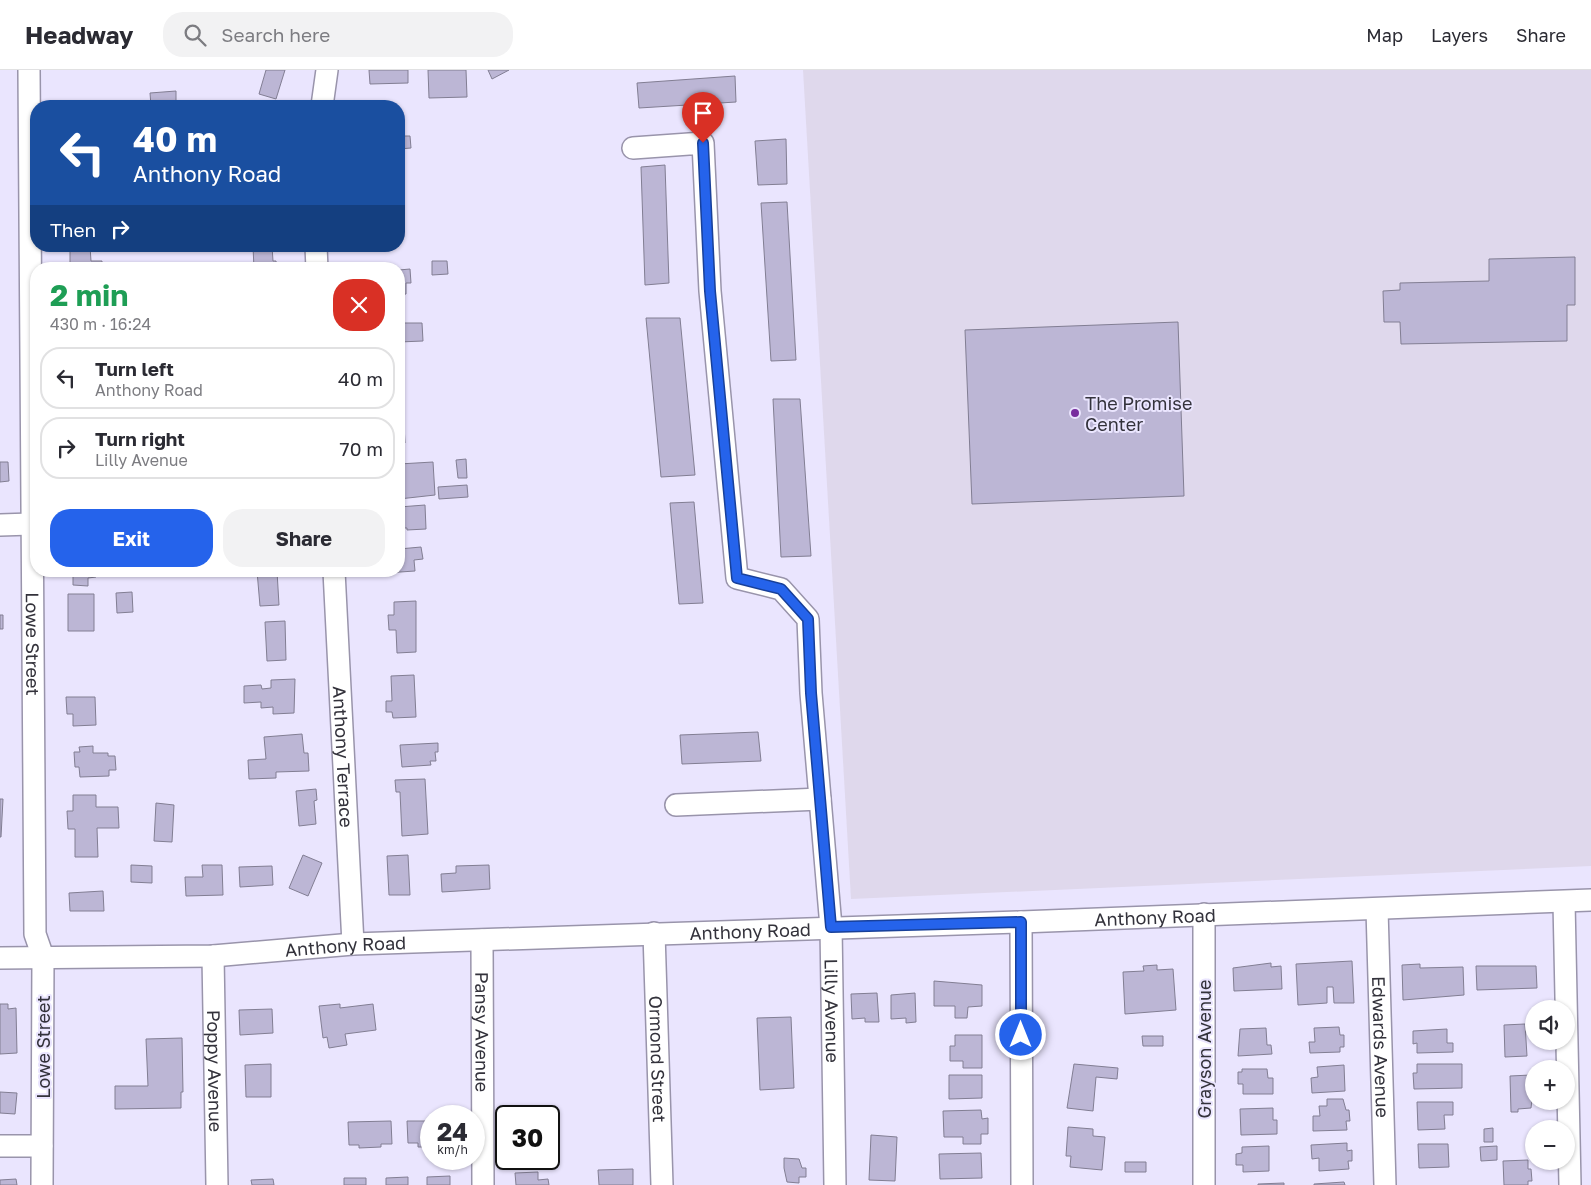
<!DOCTYPE html>
<meta charset="utf-8">
<style>
:root{--surface:#fff;--page:#f2f2f3;--text:#2b2b33;--muted:#7c7c81;--line:#e1e1e2;--accent:#2563eb}
body{margin:0;font-family:"Golos Text",sans-serif;background:var(--page);color:var(--text);height:100vh;display:flex;flex-direction:column;font-size:19px;white-space:nowrap}
*{box-sizing:border-box;margin:0}
p{font-size:16px;color:var(--muted)}
.icon{flex:none;width:28px;height:28px;fill:none;stroke:currentColor;stroke-width:2;stroke-linecap:round;stroke-linejoin:round}
.map{position:relative;flex:1;overflow:hidden}
.sheet{position:absolute;left:30px;top:192px;width:375px;height:315px;display:flex;flex-direction:column;background:var(--surface);border-radius:20px;box-shadow:0 1px 4px #0004}
.sheet>*{flex:none}
.guide{position:absolute;left:30px;top:30px;width:375px;height:152px;border-radius:20px;box-shadow:0 1px 4px #0004;background:#1a4fa0;color:#fff;overflow:hidden}
.buttons{position:absolute;left:1525px;top:930px;display:grid;gap:10px}
.buttons a{display:grid;place-items:center;width:50px;height:50px;border-radius:50%;background:var(--surface);box-shadow:0 1px 4px #0004;font-size:25px}
.speed{position:absolute;left:420px;top:1035px;display:flex;gap:10px;font-size:25px;font-weight:700;text-align:center}
.speed>*{display:grid;place-content:center;width:65px;height:65px;border-radius:50%;background:var(--surface);box-shadow:0 1px 4px #0004;line-height:1}
.speed small{font-size:12px;font-weight:400}
.speed .limit{border:2px solid #111;border-radius:8px;background:#fff;color:#111}
.pin{position:absolute;display:grid;place-items:center;width:42px;height:42px;color:#fff;margin:-51px -21px;border-radius:50% 50% 50% 0;rotate:-45deg;box-shadow:0 0 5px #0007}
.pin .icon{rotate:45deg}
.me{position:absolute;width:55px;margin:-28px;rotate:0deg;stroke-linejoin:round;filter:drop-shadow(0 0 4px #0008)}
.turn{display:flex;align-items:center;gap:18px;height:105px;padding:0 20px;font-size:22px}
.turn .icon{width:65px;height:65px;stroke-width:2.5}
.turn b{display:block;font-size:35px;line-height:42px}
.then{display:flex;align-items:center;height:48px;padding:0 20px;background:#0003;gap:10px;font-size:19px}
.round{display:grid;place-items:center;flex:none;width:52px;height:52px;border-radius:20px;background:var(--page)}
.overview{display:flex;align-items:center;justify-content:space-between;height:85px;padding:0 20px}
h1{font-size:30px;font-weight:700;line-height:38px;color:#1e9e55}
.cta{display:flex;gap:10px;margin-top:auto;padding:10px 20px}
.cta a{flex:1;height:58px;border-radius:20px;background:var(--accent);color:#fff;font-size:20px;font-weight:700;line-height:58px;text-align:center}
.cta a+a{background:var(--page);color:var(--text)}
ul{padding:0;list-style:none}
li{display:flex;align-items:center;gap:15px;height:62px;margin:0 10px 8px;padding:0 10px;border:2px solid var(--line);border-radius:20px}
li div{flex:1}
li b{display:block;font-size:19px}
li em{font-style:normal}
header{display:flex;align-items:center;gap:30px;box-sizing:border-box;height:70px;padding:0 25px;background:var(--surface);border-bottom:1px solid var(--line)}
header strong{font-size:24px}
nav{display:flex;gap:28px;margin-inline-start:auto;font-size:18px}
.search{width:350px;height:45px;background:var(--page);display:flex;align-items:center;gap:12px;box-sizing:border-box;padding:0 18px;border-radius:20px;color:var(--muted);font-size:19px}
.map>svg:first-child{display:block}
.commercial{fill:#dfd8ec}
.building{fill:#bcb6d5;stroke:#827e93}
.lines{fill:none;stroke-linecap:round;stroke-linejoin:round}
.minor-casing{stroke:#9994ab;stroke-width:24}
.minor{stroke:#fff;stroke-width:21}
.route-casing{stroke:#184099;stroke-width:12}
.route{stroke:#2563eb;stroke-width:9}
.poi-dot{fill:#772c9e;stroke:#eae5fe;stroke-width:2}
.labels{text-anchor:middle;dominant-baseline:central;stroke-width:4;stroke-linejoin:round;paint-order:stroke}
.poi-label{font-size:18px;fill:#33323b;stroke:#eae5fe;text-anchor:start}
.street-label{font-size:18px;fill:#33323b;stroke:#eae5fe}
</style>
<header>
<strong>Headway</strong>
<div class="search"><svg class="icon" aria-label="search" viewBox="0 0 24 24"><circle cx="10" cy="10" r="6"/><path d="M15 15l6 6"/></svg>Search here</div>
<nav><a>Map</a><a>Layers</a><a>Share</a></nav>
</header>
<div class="map">
<svg width="1591" height="1115" viewBox="0 0 1591 1115">
<rect width="100%" height="100%" fill="#eae5fe"/>
<!-- commercial -->
<path class="commercial" d="M803,0H1591V796L851,829Z"/>
<!-- building -->
<path class="building" d="M266,0H285L276,29L259,24Z
M369,0H408V13L370,14Z
M428,0H466L467,27L429,28Z
M488,0H509L492,9Z
M735,6L736,32L639,38L637,13Z
M176,21V36H151L150,23Z
M399,66H410L411,78L399,79Z
M786,69L787,114L758,115L755,71Z
M665,95L669,213L645,215L641,97Z
M787,132L796,290L771,291L761,133Z
M70,176H90L91,191H102V199H70Z
M253,176H272L273,191H276L277,199H254Z
M1575,187V235H1567V271L1401,274L1400,252H1384L1383,221L1400,220V213L1489,211V189Z
M432,191H447L448,204L432,205Z
M410,199L411,213H406V224L400,225L399,232V200Z
M399,240H402L403,253H422L423,271L399,272Z
M646,248H680L695,405L661,407Z
M1178,252L1184,426L972,434L965,260Z
M773,329H800L811,486L781,487Z
M399,337H403L405,373H399Z
M466,389L467,408H458L456,390Z
M0,392H8L9,411L0,412Z
M433,392L435,425L399,429V394Z
M467,415L468,427L439,429L438,417Z
M694,432L703,533L679,534L670,433Z
M425,435L426,459L407,460V458H399V437Z
M421,477L423,489L414,490L415,501L385,503L384,501H399V479Z
M73,501H96V507L88,508V516L73,515Z
M257,501H277L279,535L260,536Z
M132,522L133,542L117,543L116,523Z
M68,524H94V561H68Z
M416,531V582L397,583L396,560H389L388,545H394V532Z
M0,545H3V559H0Z
M285,551L286,590L267,591L265,552Z
M414,605L416,647L393,648L392,642H386V631H392L391,606Z
M295,609L294,643L273,644V637L261,638V632L244,633V616L261,615L262,619L271,618V610Z
M66,627H95L96,655L73,656V644H67Z
M758,662L761,691L682,694L680,665Z
M302,664L304,683H308L309,701L276,702V708L249,709L248,690L266,689L264,667Z
M438,673V682H435L436,691H430L431,695L402,697L400,675Z
M93,676V683H108V686H115L116,700H109V706L80,707L79,697H75L74,682H80L79,677Z
M425,709L428,764L402,766L400,722H396L395,710Z
M316,719L317,730L314,731L316,754L299,756L296,721Z
M73,725H96V737H118L119,758H97L98,787H75V759H68L67,741H73Z
M0,729H3L1,767H0Z
M156,733L174,735L172,772L154,771Z
M303,785L322,793L308,826L289,818Z
M408,785L410,825H389L387,786Z
M131,795L152,796V813L131,812Z
M202,795H222L223,825L186,826L185,807H203Z
M489,795L490,819L442,822L441,804L456,803V796Z
M272,796L273,815L240,817L239,797Z
M103,821L104,841H70L69,823Z
M1352,891L1354,933H1334L1333,917H1327V933L1298,935L1296,894Z
M1271,893V897L1281,896L1282,919L1234,921L1233,898Z
M1420,894V898L1463,897L1464,925L1403,930L1402,895Z
M1157,895V900L1173,899L1176,940L1125,944L1123,902L1144,901L1143,896Z
M1476,896H1536L1537,918L1477,920Z
M934,911L982,915V936L968,937L967,948H955V936H934Z
M877,923L879,952H865V948L852,949L851,924Z
M915,923L916,952L906,953V948L891,949V925Z
M0,934H8V939L16,938L17,983L0,984Z
M340,934V938L373,934L376,960L345,964L347,975L329,978L327,967L323,968L319,936Z
M272,939L273,963L240,965L239,940Z
M791,947L794,1018L760,1020L757,948Z
M1525,954L1527,986L1505,987L1504,955Z
M1339,957L1340,965H1344V977H1340V982L1310,983L1309,972H1315L1314,958Z
M1266,958L1267,975H1271L1272,984L1238,986L1240,959Z
M1447,959V973H1453V982L1417,983V973L1413,974V961Z
M955,965H982V998H963V991H950V976H955Z
M1142,966H1163V976H1143Z
M182,968L183,1022H181V1038L115,1039V1016H148L146,969Z
M271,994V1027H246L245,995Z
M1074,994L1118,998L1117,1009L1096,1007L1093,1041L1067,1038Z
M1417,994H1462V1018L1414,1019L1413,1003H1417Z
M1344,995L1345,1021L1312,1023L1311,1008L1318,1007L1317,997Z
M1242,999H1267L1268,1008H1273V1024H1243V1014H1238V1002H1242Z
M949,1005H982V1028L949,1029Z
M1531,1005V1013H1534L1531,1038L1518,1039V1042H1511L1510,1006Z
M0,1022L17,1023L15,1044L0,1043Z
M1327,1029H1343L1346,1040H1349L1350,1051H1346L1347,1060L1313,1061V1046H1320L1319,1036H1327Z
M1417,1032H1453V1045H1444L1445,1059L1418,1060Z
M1273,1038V1050H1277V1064L1241,1065L1240,1039Z
M981,1040L982,1049L988,1048V1064H981V1074H963V1067H944L943,1041Z
M391,1051L392,1074H381V1077L359,1078V1075H349L348,1052Z
M407,1051H431V1077H418V1073H408Z
M1068,1057L1093,1059V1066L1105,1067L1102,1100L1070,1097L1071,1086H1066Z
M1493,1058V1072H1484V1059Z
M871,1065L897,1067L895,1111L869,1110Z
M1347,1073V1081L1352,1080V1091H1348L1349,1099L1319,1101V1088L1312,1089L1311,1075Z
M1418,1074H1448L1449,1097L1419,1098Z
M1269,1076V1101L1243,1102V1095H1236V1084L1242,1083V1077Z
M1497,1076V1090L1481,1091L1480,1077Z
M981,1083L982,1108L940,1109L939,1084Z
M784,1088L799,1089L802,1098H806V1107H799V1113L787,1112L784,1098Z
M1528,1090V1099H1531L1532,1111H1528V1115H1504L1503,1091Z
M1125,1092H1146V1102H1125Z
M633,1099V1115H599L598,1100Z
M538,1102V1110L548,1109L549,1115H516L515,1103Z
M450,1106V1115H427V1107Z
M408,1107V1115H386V1108Z
M344,1108H366V1115H344Z
M16,1109L17,1115H0V1110Z
M273,1109L274,1115H252L251,1110Z
M1344,1112L1345,1115H1314V1114Z
M1284,1113V1115H1258V1114Z"/>
<g class="lines">
<defs>
<g id="minor">
<path id="s1" d="M29,0L35,864L43,887L42,1115"/>
<path d="M322,36L327,0"/>
<path id="s2" d="M633,78L703,73L710,221L737,508L781,519L808,549L811,623L831,857L835,1115"/>
<path d="M316,176L317,199"/>
<path d="M0,455L31,454"/>
<path id="s3" d="M334,501L353,874"/>
<path d="M676,735L820,729"/>
<path d="M1564,832L1570,1115"/>
<path id="s4" d="M1377,839L1385,1115"/>
<path d="M1204,844V1115"/>
<path d="M1021,852L1022,1115"/>
<path id="s5" d="M654,863L662,1115"/>
<path id="s6" d="M482,870L483,1115"/>
<path id="s7" d="M213,886L217,1115"/>
<path id="s8" d="M0,888L213,886L353,874L1021,852L1591,830"/>
<path d="M0,1076H42"/>
</g>
</defs>
<!-- minor casing -->
<use href="#minor" class="minor-casing"/>
<!-- minor -->
<use href="#minor" class="minor"/>
</g>
<g class="lines">
<defs>
<path id="route" d="M703,73L710,221L737,508L781,519L808,549L811,623L831,857L1021,852V965"/>
</defs>
<!-- route casing -->
<use href="#route" class="route-casing"/>
<!-- route -->
<use href="#route" class="route"/>
</g>
<!-- markers -->
<circle class="poi-dot" cx="1075" cy="343" r="5"/>
<g class="labels">
<!-- poi labels -->
<g class="poi-label">
<text x="1085" y="333">The Promise<tspan x="1085" dy="21">Center</tspan></text>
</g>
<!-- street labels -->
<g class="street-label">
<text stroke="none"><textPath href="#s1" startOffset="574">Lowe Street</textPath></text>
<text stroke="none"><textPath href="#s3" startOffset="186">Anthony Terrace</textPath></text>
<text stroke="none"><textPath href="#s8" startOffset="1156">Anthony Road</textPath></text>
<text stroke="none"><textPath href="#s8" startOffset="751">Anthony Road</textPath></text>
<text stroke="none"><textPath href="#s8" startOffset="346">Anthony Road</textPath></text>
<text stroke="none"><textPath href="#s2" startOffset="985">Lilly Avenue</textPath></text>
<text stroke="none"><textPath href="#s6" startOffset="92">Pansy Avenue</textPath></text>
<text transform="translate(43 977) rotate(-90)">Lowe Street</text>
<text stroke="none"><textPath href="#s4" startOffset="138">Edwards Avenue</textPath></text>
<text transform="translate(1204 979) rotate(-90)">Grayson Avenue</text>
<text stroke="none"><textPath href="#s5" startOffset="126">Ormond Street</textPath></text>
<text stroke="none"><textPath href="#s7" startOffset="115">Poppy Avenue</textPath></text>
</g>
</g>
</svg>
<div class="buttons">
<a><svg class="icon" aria-label="sound" viewBox="0 0 24 24"><path d="M4 9h4l5-4v14l-5-4H4zM17 9q2 3 0 6"/></svg></a>
<a>+</a>
<a>−</a>
</div>
<div class="speed"><div>24<small>km/h</small></div><div class="limit">30</div></div>
<div class="pin" style="left:703px;top:73px;background:#d93025"><svg class="icon" aria-label="arrive" viewBox="0 0 24 24"><path d="M6 21V4h12l-3 4 3 4H6"/></svg></div>
<svg class="me" style="left:1021px;top:965px" viewBox="-20 -20 40 40"><circle r="17" fill="#2563eb" stroke="#fff" stroke-width="3"/><path d="M0-11L8 9 0 5-8 9z" fill="#fff"/></svg>
<div class="guide">
<div class="turn"><svg class="icon" aria-label="left" viewBox="0 0 24 24"><path d="M17 20v-9H6M10 6l-5 5 5 5"/></svg><div><b>40 m</b>Anthony Road</div></div>
<div class="then">Then<svg class="icon" aria-label="right" viewBox="0 0 24 24"><path d="M7 20v-9h11M14 6l5 5-5 5"/></svg></div>
</div>
<section class="sheet">
<div class="overview"><div><h1>2 min</h1><p>430 m · 16:24</p></div><a class="round" style="background:#d93025;color:#fff"><svg class="icon" aria-label="close" viewBox="0 0 24 24"><path d="M6 6l12 12M18 6L6 18"/></svg></a></div>
<ul>
<li><svg class="icon" aria-label="left" viewBox="0 0 24 24"><path d="M17 20v-9H6M10 6l-5 5 5 5"/></svg><div><b>Turn left</b><p>Anthony Road</p></div><em>40 m</em></li>
<li><svg class="icon" aria-label="right" viewBox="0 0 24 24"><path d="M7 20v-9h11M14 6l5 5-5 5"/></svg><div><b>Turn right</b><p>Lilly Avenue</p></div><em>70 m</em></li>
</ul>
<div class="cta"><a>Exit</a><a>Share</a></div>
</section>
</div>
